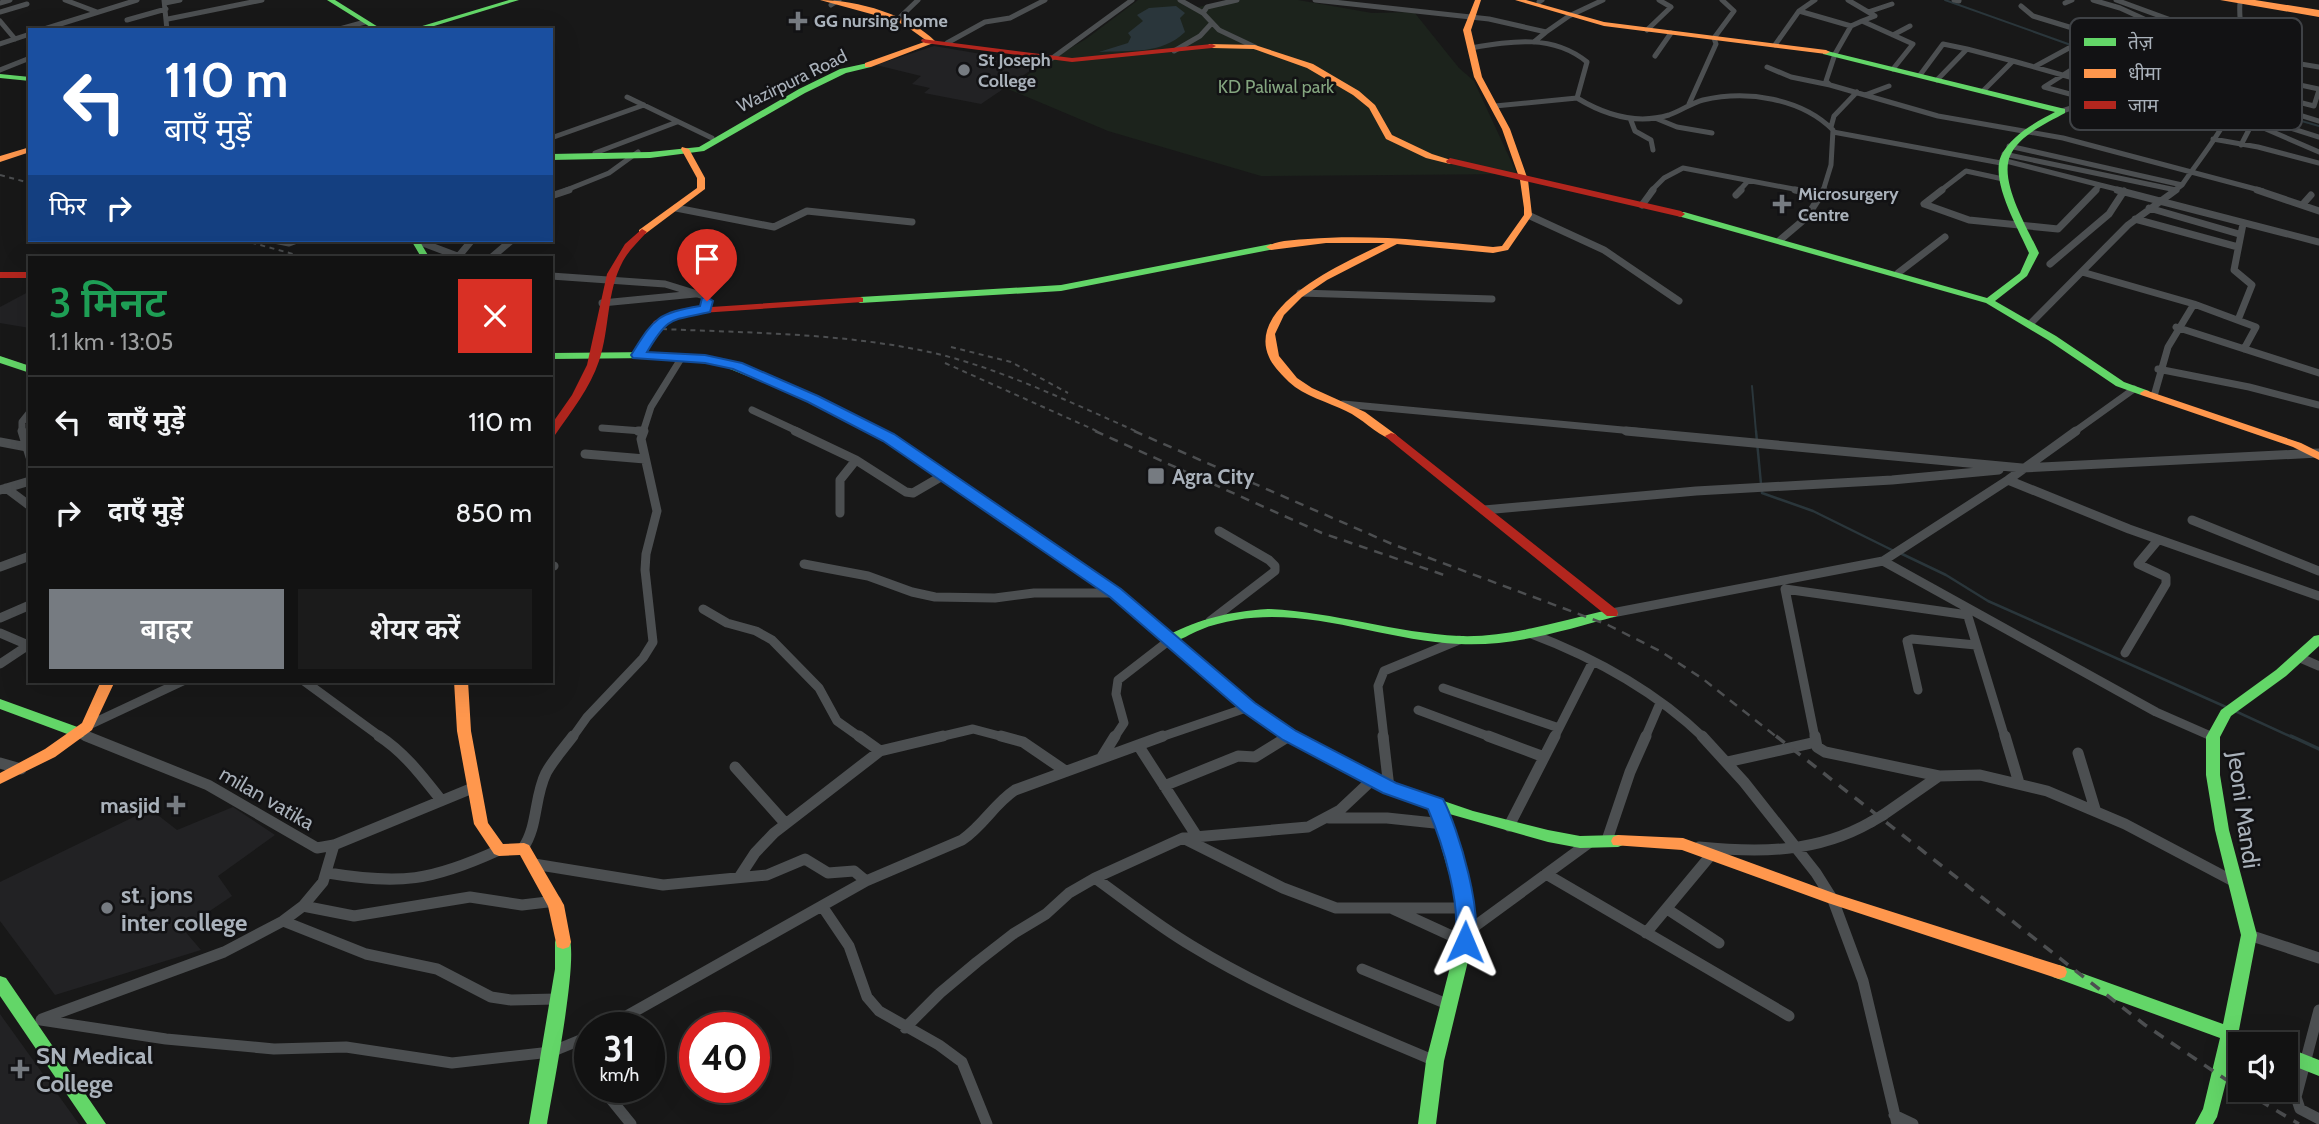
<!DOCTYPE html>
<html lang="hi">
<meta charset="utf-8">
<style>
:root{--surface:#121212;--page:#1b1b1b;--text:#f1f3f6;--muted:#9c9e9f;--line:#313232;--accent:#767b81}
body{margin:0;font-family:Cabin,"Noto Sans Devanagari",sans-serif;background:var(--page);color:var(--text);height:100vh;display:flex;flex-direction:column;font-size:26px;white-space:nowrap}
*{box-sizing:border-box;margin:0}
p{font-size:23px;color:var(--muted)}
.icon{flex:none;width:38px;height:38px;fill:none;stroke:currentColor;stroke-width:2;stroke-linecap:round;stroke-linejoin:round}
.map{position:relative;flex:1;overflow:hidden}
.drawer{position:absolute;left:28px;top:256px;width:525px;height:427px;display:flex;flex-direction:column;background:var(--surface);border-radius:0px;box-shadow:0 7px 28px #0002,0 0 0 2px var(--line)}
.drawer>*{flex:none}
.guide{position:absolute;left:28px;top:28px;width:525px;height:214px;border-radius:0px;box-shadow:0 7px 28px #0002,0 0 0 2px var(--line);background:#1a4fa0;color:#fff;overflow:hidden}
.tools{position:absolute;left:2228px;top:1032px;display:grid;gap:14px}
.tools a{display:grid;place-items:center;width:70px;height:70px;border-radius:0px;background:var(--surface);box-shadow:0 7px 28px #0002,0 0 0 2px var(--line);font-size:35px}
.speed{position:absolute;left:574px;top:1012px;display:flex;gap:14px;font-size:35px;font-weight:700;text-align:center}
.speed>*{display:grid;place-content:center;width:91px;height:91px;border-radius:50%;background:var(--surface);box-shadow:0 7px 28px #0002,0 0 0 2px var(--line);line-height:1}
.speed small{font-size:18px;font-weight:400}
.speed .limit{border:10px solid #d22;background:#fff;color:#111}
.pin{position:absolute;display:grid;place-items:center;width:60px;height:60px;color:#fff;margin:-72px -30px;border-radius:50% 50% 50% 0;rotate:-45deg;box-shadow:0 0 7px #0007}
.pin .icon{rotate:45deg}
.me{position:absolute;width:77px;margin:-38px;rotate:1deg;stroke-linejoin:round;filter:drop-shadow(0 0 5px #0008)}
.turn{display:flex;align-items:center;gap:24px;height:147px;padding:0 21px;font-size:32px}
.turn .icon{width:91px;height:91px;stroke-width:2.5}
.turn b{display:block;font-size:49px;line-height:60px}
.then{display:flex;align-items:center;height:66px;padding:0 21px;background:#0003;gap:14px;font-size:26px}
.round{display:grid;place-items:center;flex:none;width:74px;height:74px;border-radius:0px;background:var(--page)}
.summary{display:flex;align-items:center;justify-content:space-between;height:119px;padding:0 21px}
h1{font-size:42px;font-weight:600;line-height:52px;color:#1e9e55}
.cta{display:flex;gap:14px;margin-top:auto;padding:14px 21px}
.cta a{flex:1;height:80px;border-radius:0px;background:var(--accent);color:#fff;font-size:28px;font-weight:600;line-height:80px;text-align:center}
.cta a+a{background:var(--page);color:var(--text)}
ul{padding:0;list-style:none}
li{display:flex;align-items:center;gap:21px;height:91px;padding:0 21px;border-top:2px solid var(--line)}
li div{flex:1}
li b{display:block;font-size:26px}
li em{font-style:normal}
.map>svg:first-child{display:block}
.built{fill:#222224}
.green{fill:#1c231c}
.water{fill:#2a363b}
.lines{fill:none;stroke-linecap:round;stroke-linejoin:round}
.stream-far2{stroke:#2a363b;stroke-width:2}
.stream-far1{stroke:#2a363b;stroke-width:2.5}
.stream{stroke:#2a363b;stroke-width:3.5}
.street-far3{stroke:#4c4f51;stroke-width:5}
.street-far2{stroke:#4c4f51;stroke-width:7}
.street-far1{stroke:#4c4f51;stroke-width:9}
.street{stroke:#4c4f51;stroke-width:11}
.fast{fill:#63d668;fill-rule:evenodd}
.slow{fill:#ff974d;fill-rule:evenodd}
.jam{fill:#b3261e;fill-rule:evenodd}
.rail-far2{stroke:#4c4e50;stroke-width:2;stroke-dasharray:5 4.5;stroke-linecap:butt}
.rail-far1{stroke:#4c4e50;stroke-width:2.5;stroke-dasharray:9 7;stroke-linecap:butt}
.rail{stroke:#4c4e50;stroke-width:3.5;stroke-dasharray:11 9;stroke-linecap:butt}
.street-bridge{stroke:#4c4f51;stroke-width:11}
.route{fill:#1a73e8;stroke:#114b97;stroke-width:2}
.poi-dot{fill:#767b81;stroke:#121214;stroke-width:2.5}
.labels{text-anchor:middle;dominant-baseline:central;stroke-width:5;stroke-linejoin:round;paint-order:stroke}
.far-poi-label{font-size:18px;font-weight:bold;fill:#a9b1ba;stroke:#121214;text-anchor:start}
.far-street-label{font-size:18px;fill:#a9b1ba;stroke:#121214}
.far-park-label{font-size:18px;fill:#84a57f;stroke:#121214}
.poi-label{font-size:21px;font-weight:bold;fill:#a9b1ba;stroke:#121214;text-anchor:start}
.street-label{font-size:21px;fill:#a9b1ba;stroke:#121214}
.near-street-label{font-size:24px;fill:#a9b1ba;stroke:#121214}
.near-poi-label{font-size:24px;font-weight:bold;fill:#a9b1ba;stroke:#121214;text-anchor:start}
.key{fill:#121214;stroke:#3f4246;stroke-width:2}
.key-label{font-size:19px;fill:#a9b1ba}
</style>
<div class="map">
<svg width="2319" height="1124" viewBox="0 0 2319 1124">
<rect width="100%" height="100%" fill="#181818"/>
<!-- built -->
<path class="built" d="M934,46L1040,64L981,104L924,93L930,88L912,84L921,76L876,65Z
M30,291V328L0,323V307Z
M233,807L275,835L218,876L232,896L183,929L201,950L55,995L0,921V882L150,809L177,830Z
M0,1014L79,1124H0Z"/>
<!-- green -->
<path class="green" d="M1138,0H1182L1194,8L1229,0H1298L1372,13L1414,12L1459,68L1474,81L1517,174L1261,176L1108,131L1008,89L1043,64L1086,39Z"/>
<!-- water -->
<path class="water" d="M1176,6L1185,13L1180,18L1185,32C1161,55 1130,50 1099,52L1128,43L1131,37L1128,33L1143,21L1137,15L1149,8Z"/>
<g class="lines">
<!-- stream-far2 -->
<path class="stream-far2" d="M1945,0L2208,94L2319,126
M1752,386L1756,432"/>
<!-- stream-far1 -->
<path class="stream-far1" d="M1756,431L1761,484
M1762,490V493L1813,511L1894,551
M1900,553L1946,575L1988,601L2226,707
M2235,711L2294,738"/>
<!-- stream -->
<path class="stream" d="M2291,736L2319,749"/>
<!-- street-far3 -->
<path class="street-far3" d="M65,0L97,12
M164,0L167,30
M1180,0L1203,13
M1237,0L1207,7L1203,13L1219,30L1255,47
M1315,0L1489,19L1546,32L1534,42
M1848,0L1875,16L1862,21
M1954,0L1959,1
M2093,0L2120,8L2210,49L2319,67
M2116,0L2182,24L2241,38
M1539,2L1542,0
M0,3L10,0
M165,3L180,0
M2065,3L2072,0
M831,5L839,0
M2021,6L2033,16L2092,34
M1799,11L1815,0
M0,12L27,4
M1868,12L1892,4
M168,19L262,0
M127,20L166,9
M0,21L15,39
M895,22L918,0
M1851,26L1862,21L1913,44L1893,69
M41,30L137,0
M336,30L365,22
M1647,30L1671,7L1659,0
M1546,32L1569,16L1603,0
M1893,35L1910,26
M2109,35L2125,22
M2134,42L2164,28
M947,43L985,22L1010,18L1045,0
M2078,43L2101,32L2240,82
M0,44L30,34
M1775,45L1799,11L1851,26L1835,54L1826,81L1830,85L1938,116L2063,138L2263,191
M1471,48C1512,41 1553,34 1587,62L1577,98L1495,106
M1174,51L1200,36L1211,24
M1655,56L1671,33
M1051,59L1132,0
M2013,61L2119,91
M2082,63L2044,87L2092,100
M1767,67L1791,77L1830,85
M2034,67L2069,48
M0,70L30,58
M2243,73L2319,89
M1920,75L1943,44L1967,49
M1937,80L1967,49L2013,61L1983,91
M2289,82L2279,97L2314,106L2319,90
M1865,95L1889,86
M2238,96L2319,121
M627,97L712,138
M1577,98C1605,115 1636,125 1669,115C1681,111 1691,103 1703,100C1747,90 1801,98 1833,130L1831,165L1823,191
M1689,104L1716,44L1714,38L1734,11L1722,0
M2233,110L2319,137
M2062,111L2145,84L2170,88L2235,108
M1630,118L1635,131L1651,140L1653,150
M1655,118L1677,127L1712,133
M2252,123L2319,152
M1831,127L1834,116L1857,92
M1833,132L2001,163
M551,138L644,105
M2213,139L2258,147L2319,163
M2241,145L2255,118
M2009,146L2182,185
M595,153L677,122
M2004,154L2176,190
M2002,160L2100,185L2094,191
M2100,185L2124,191
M564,191L609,173L638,152
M1651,191L1664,178L1683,168L1804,191
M1739,191L1748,181
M1940,191L1966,171L2003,179
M2174,191L2182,185C2209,145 2241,112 2244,62C2245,42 2238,23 2240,3"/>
<!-- street-far2 -->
<path class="street-far2" d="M1795,190L1823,195
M1942,190L1924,204L1969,220L2058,229L2096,190
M2117,190L2319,242
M2257,190L2319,211
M1736,195L1741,190
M551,196L569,190
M2303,204L2311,195
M1642,205L1653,190
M676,208L774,227L807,211L912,222
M2149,208L2239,234
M1528,215L1604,250L1679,301
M2135,219L2238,247
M274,240L289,243L297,240
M415,240L460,257
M1780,240L1806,218L1824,190
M458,257L472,240
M492,257L512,240
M2050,264L2109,214L2124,191
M2082,272L2194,304L2168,347L2154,396
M1898,273L1945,237
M551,276L665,284L704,296L707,301L706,309
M1300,293L1492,299
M602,303L695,294
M2194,304L2256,327L2244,349
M2238,320L2252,285L2234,270L2243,224
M2030,324L2128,225L2176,190
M2176,327L2319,373
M2158,369L2249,387L2319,405
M1343,404L1644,432
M752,410L799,432
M602,428L642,431
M22,432V422L30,412
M643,432L651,407L682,357
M2074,432L2134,389"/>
<!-- street-far1 -->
<path class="street-far1" d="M22,431L30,457
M638,431H642
M795,431L856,460L906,492L913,493L944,475
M1626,431L2022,468L2319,453
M0,442L27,447
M585,454L645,459
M2008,480L2129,529L2319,596
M6,488L30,506
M0,490L30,481
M1484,510L1696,491L1892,480L1999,470
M840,513V480L856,460
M2192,520L2319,571
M1883,561L2156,712L2213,737
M804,564L868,576L912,592L935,597L995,598L1034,593H1116
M0,567L30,556
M551,567L554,566
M703,609L727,623L756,631L772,640L819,688L837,721L861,738
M1966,610L2005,738
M1612,613L1883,561L2008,480L2076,431
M0,618L30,605
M1210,621L1275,571V566L1269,560L1219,531
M0,633L28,645
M1529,633C1593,657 1655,691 1704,738
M2125,653L2166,584V577L2138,564L2158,540
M2298,657L2319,666
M0,664L30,644
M304,681L382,738
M1443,688L1559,728
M1918,690L1907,641L1912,639L1976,645
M1418,710L1493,738
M87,726L183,681
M78,733L90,738
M572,738L587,717L643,658L653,642L645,570L646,554L657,511L641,439L644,431
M935,738L973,729L1007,738
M1114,738L1124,723L1116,694L1118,680L1171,639
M1158,738L1249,707
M1286,738L1289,736
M1384,738L1378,686L1384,671L1459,640
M1554,738L1593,661
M1645,738L1660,703
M1815,738L1785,589L1968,615"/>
<!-- street -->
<path class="street" d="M86,736L208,785L317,848L334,845L475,787
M379,736C405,753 422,776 441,800
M859,736L880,751
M1001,736L1023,742L1064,770
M1383,736L1389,788
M1488,736L1544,757
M1702,736L1744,782L1816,873L1833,900L1863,981L1897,1124
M1815,736L1817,747L1825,752L1939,776L1980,775L2047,791L2125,824L2233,881
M2005,736L2019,783
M1138,745L1196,835
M2078,753L2095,809
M1102,757L1115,736
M1727,762L1816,742
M0,763L21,769
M735,767L785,823
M1164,786L1238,756L1255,757L1289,736
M1883,815L1939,776
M1329,818H1387L1444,824
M1509,826L1555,736
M1183,838L1283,888L1336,908H1465
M1607,840L1630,772L1646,736
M1699,847C1760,853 1817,853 1871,822
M523,848C538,827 534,797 546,773C553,760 564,748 573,736
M534,864L663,885L767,875L805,859L828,873L854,871L866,881
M328,873C401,885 431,881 499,850
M1546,874L1789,1016
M740,876L755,853L774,833L880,751L943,736
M1095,878C1127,901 1158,926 1192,946C1269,993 1353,1026 1435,1061
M303,906L354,916L470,897L522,905L556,901
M822,906L849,946L867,997L879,1011L939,1045L962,1062L987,1124
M1393,909L1465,942
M1667,909L1719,943
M283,921L366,954L437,969L491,997L511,1000L557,999
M1467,932L1590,842
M1646,933L1711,855
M2249,935L2319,958
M1362,969L1447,1004
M2319,1010L2296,1097L2300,1109L2319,1119
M42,1019L224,952L283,921L303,906L323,882L334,845
M41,1020L166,1039L274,1049L346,1047L452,1063L551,1052L590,1036
M607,1027L866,881L962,840C983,826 994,804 1015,790L1163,736
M905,1028L940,993L977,962L1013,934L1046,914L1069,893L1095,878L1183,838L1308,827L1340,810L1373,779
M601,1087L631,1124
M1894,1115L1913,1124"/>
<!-- fast -->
<path class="fast" d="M327,0H335L383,30H375Z
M509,0H519L421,30H409Z
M1823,50L2065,109V113C2047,123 2019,135 2010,156C1999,182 2028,229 2039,253L2027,276L1995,301L2056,336L2124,382L2149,391L2150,393L2149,395H2141L2116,386L2048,340L1986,303L1678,216V212H1684L1987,298L2020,273L2029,253C2019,229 1990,182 2001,156C2011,135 2036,122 2055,112L1823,54Z
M868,63H871V67L846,73L805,93L704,151L650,158L551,160V154L650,152L699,147L799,89L840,69Z
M0,74L30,77V81L0,78Z
M411,240H419L429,257H421Z
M1271,244L1274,245V249L1061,291L860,303L855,300L860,297L1061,285Z
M654,352L726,360L817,397L867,421L941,469L935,472L931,471L859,425L809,401L720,365L654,358L551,359V353Z
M0,356L30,366V373L0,363Z
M1268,609C1333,612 1395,633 1459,636C1511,638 1562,620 1612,609L1618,613L1617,616C1566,630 1512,647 1459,644C1385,641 1311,607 1236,620C1224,622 1211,625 1200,630C1190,634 1181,640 1171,643L1165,639L1166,636C1203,618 1227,612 1268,609Z
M2319,635V646L2286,676L2231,716L2220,737V775L2229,830L2257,935L2239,1030L2267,1040L2269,1045L2236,1043L2217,1117L2213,1124H2195L2203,1109L2220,1038L2053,977L2051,972L2053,967L2059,965L2223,1024L2241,935L2215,830L2206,775V737L2221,710L2276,670L2314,636Z
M1203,663L1208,665L1254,704L1294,732L1394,784L1473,811L1548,830L1580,836L1618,835L1623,837L1625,841L1623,845L1618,847L1580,848L1548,842L1446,813L1473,902L1475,932L1444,1061L1436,1124H1418L1426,1061L1459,932L1457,902L1430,807L1384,792L1284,740L1244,710L1198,671L1196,668L1198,665Z
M0,699L83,729L85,733L83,737L78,738L0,709Z
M563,935L569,937C579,959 552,1093 547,1124H529L555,969V942L557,937Z
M0,976L6,978L106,1124H87L0,996Z
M2286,1047L2319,1060V1076L2286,1063Z"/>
<!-- slow -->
<path class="slow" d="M820,0C857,0 910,15 936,42L871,67H865V63L927,41L906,26L893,20Z
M1475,0H1481L1471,30L1482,77L1510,129L1528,180L1532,215L1508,250L1493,253L1397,244L1327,280L1302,297L1284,315L1275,334L1279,356L1297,378L1312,388L1365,412L1395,434L1397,436L1391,439C1375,434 1362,418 1346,411C1328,402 1304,396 1289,382C1283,376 1272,365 1269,357C1245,304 1349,261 1385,243H1326L1271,250L1266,247C1277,240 1296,240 1308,239C1370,234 1432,241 1493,247L1502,246L1524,215V208L1520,180L1502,129L1474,77L1463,30Z
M1515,0H1526L1604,22L1826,50L1830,52L1826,54L1604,26Z
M2220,0H2255L2319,10V17Z
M1209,44L1255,45L1313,64L1359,91L1375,105L1392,135L1432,154L1454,161L1450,164L1426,158L1386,139L1369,108L1353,95L1307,68L1254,49L1212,48L1208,46Z
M30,147V152L0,162V156Z
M682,147L689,149L705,178V189L645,234H639V230L697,188V178L681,149Z
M2145,390L2301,443L2319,452V460L2293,447L2141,395L2140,393Z
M935,466L1120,590L1208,665L1210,668L1208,671H1198L1112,596L931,471L929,469Z
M101,681H115L92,730L55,757L0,784V773L45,749L82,723Z
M454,681H468L471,731L488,823L503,844L524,843L529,845L564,905L571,942L569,947L563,949L557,947L548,906L520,855L499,856L494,854L474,824L457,731Z
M1618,835L1683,838L1836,894L2059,965L2065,967L2067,972L2065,977L2059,979L1828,903L1682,850L1613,845L1611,841L1613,837Z"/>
<!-- jam -->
<path class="jam" d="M922,39L1072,58L1212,44L1216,46L1212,48L1072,62L925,43L921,41Z
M1450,158L1681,211L1685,214L1681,217L1447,163L1446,161Z
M642,229L647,232C638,242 629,250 623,261C606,292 610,329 599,361C590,388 571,412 555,435L551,436V425L572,395L587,365L607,274L625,244Z
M0,272H30V278H0Z
M860,297L863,298V302L686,314L662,325L642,357H634L633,355L654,321L681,309Z
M1391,433L1395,434L1617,610L1618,613L1617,616H1607L1387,438L1385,436Z"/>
<!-- rail-far2 -->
<path class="rail-far2" d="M0,175L30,183
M242,240L304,257
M662,329C752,333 845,333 934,353C1005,370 1071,403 1138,432
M951,347L1011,362L1068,393
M945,363L1099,432"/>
<!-- rail-far1 -->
<path class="rail-far1" d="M1095,431L1322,533L1444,575
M1134,431L1392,544L1608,625L1660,651L1703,679L1778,738"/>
<!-- rail -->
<path class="rail" d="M1776,736L2145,1025L2240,1089
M2242,1090L2299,1124"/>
<!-- street-bridge -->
<path class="street-bridge" d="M1871,822L1883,815"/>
</g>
<!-- route -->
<path class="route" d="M707,297L713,301L710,312C671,321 669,315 647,352L705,355L742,363L818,396L894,434L1121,589L1255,703L1296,731L1396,783L1443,799C1458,828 1486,919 1472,948L1465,951L1457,948L1454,942C1463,908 1442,842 1428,809L1383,793L1283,740L1243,712L1110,597L883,441L808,402L733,369L705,363L633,358L631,355C654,319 656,313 700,306L702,298Z"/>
<!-- markers -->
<g class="poi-dot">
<path d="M794.5 10.5h7v7h7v7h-7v7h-7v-7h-7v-7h7z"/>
<circle cx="964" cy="70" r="7"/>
<path d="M1778.5 193.5h7v7h7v7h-7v7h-7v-7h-7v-7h7z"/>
<rect x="1147" y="467" width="18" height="18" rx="3.5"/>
<path d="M172.5 794.5h7v7h7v7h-7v7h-7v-7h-7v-7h7z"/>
<circle cx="107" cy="908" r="7"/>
<path d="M16.5 1058.5h7v7h7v7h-7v7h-7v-7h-7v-7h7z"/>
</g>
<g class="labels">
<!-- far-poi labels -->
<g class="far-poi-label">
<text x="814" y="21">GG nursing home</text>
<text x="978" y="60">St Joseph<tspan x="978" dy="21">College</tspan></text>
<text x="1798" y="194">Microsurgery<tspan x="1798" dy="21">Centre</tspan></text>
</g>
<!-- far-street labels -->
<g class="far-street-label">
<text transform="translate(792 81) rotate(-26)">Wazirpura Road</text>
</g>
<!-- far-park labels -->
<g class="far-park-label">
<text x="1276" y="87">KD Paliwal park</text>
</g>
<!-- poi labels -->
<g class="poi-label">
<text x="1172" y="476">Agra City</text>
<text x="160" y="805" text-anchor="end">masjid</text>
</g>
<!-- street labels -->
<g class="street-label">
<text transform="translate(267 798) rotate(30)">milan vatika</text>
</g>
<!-- near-street labels -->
<g class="near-street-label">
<text transform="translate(2244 810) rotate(82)">Jeoni Mandi</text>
</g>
<!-- near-poi labels -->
<g class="near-poi-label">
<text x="121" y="894">st. jons<tspan x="121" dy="28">inter college</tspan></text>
<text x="36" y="1055">SN Medical<tspan x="36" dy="28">College</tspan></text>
</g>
</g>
<!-- legend -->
<rect x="2070" y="18" width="232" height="112" rx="10" class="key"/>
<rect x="2084" y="38" width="32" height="8" fill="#63d668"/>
<rect x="2084" y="69" width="32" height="9" fill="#ff974d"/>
<rect x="2084" y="101" width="32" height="8" fill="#b3261e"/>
<g class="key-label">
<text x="2128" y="49">तेज़</text>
<text x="2128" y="80">धीमा</text>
<text x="2128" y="112">जाम</text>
</g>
</svg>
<div class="tools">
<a><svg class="icon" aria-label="sound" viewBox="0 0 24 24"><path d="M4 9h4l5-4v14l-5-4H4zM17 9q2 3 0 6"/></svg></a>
</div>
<div class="speed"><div>31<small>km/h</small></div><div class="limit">40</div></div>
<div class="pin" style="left:707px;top:301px;background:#d93025"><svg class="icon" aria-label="arrive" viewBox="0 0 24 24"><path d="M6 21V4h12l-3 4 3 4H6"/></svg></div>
<svg class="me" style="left:1465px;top:942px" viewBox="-20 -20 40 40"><path d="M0-17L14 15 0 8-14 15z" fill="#1a73e8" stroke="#fff" stroke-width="4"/></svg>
<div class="guide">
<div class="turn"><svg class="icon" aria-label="left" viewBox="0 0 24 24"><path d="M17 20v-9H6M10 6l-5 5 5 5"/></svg><div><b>110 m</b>बाएँ मुड़ें</div></div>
<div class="then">फिर<svg class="icon" aria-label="right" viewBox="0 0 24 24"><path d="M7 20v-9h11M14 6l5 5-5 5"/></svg></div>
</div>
<section class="drawer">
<div class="summary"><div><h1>3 मिनट</h1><p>1.1 km · 13:05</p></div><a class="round" style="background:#d93025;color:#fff"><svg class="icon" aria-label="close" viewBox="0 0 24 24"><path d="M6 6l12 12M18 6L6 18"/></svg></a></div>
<ul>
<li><svg class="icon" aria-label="left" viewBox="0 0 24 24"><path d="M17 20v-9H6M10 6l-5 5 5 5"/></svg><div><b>बाएँ मुड़ें</b></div><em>110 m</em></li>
<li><svg class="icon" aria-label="right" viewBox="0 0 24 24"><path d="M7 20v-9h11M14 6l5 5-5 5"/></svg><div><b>दाएँ मुड़ें</b></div><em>850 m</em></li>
</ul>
<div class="cta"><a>बाहर</a><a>शेयर करें</a></div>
</section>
</div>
